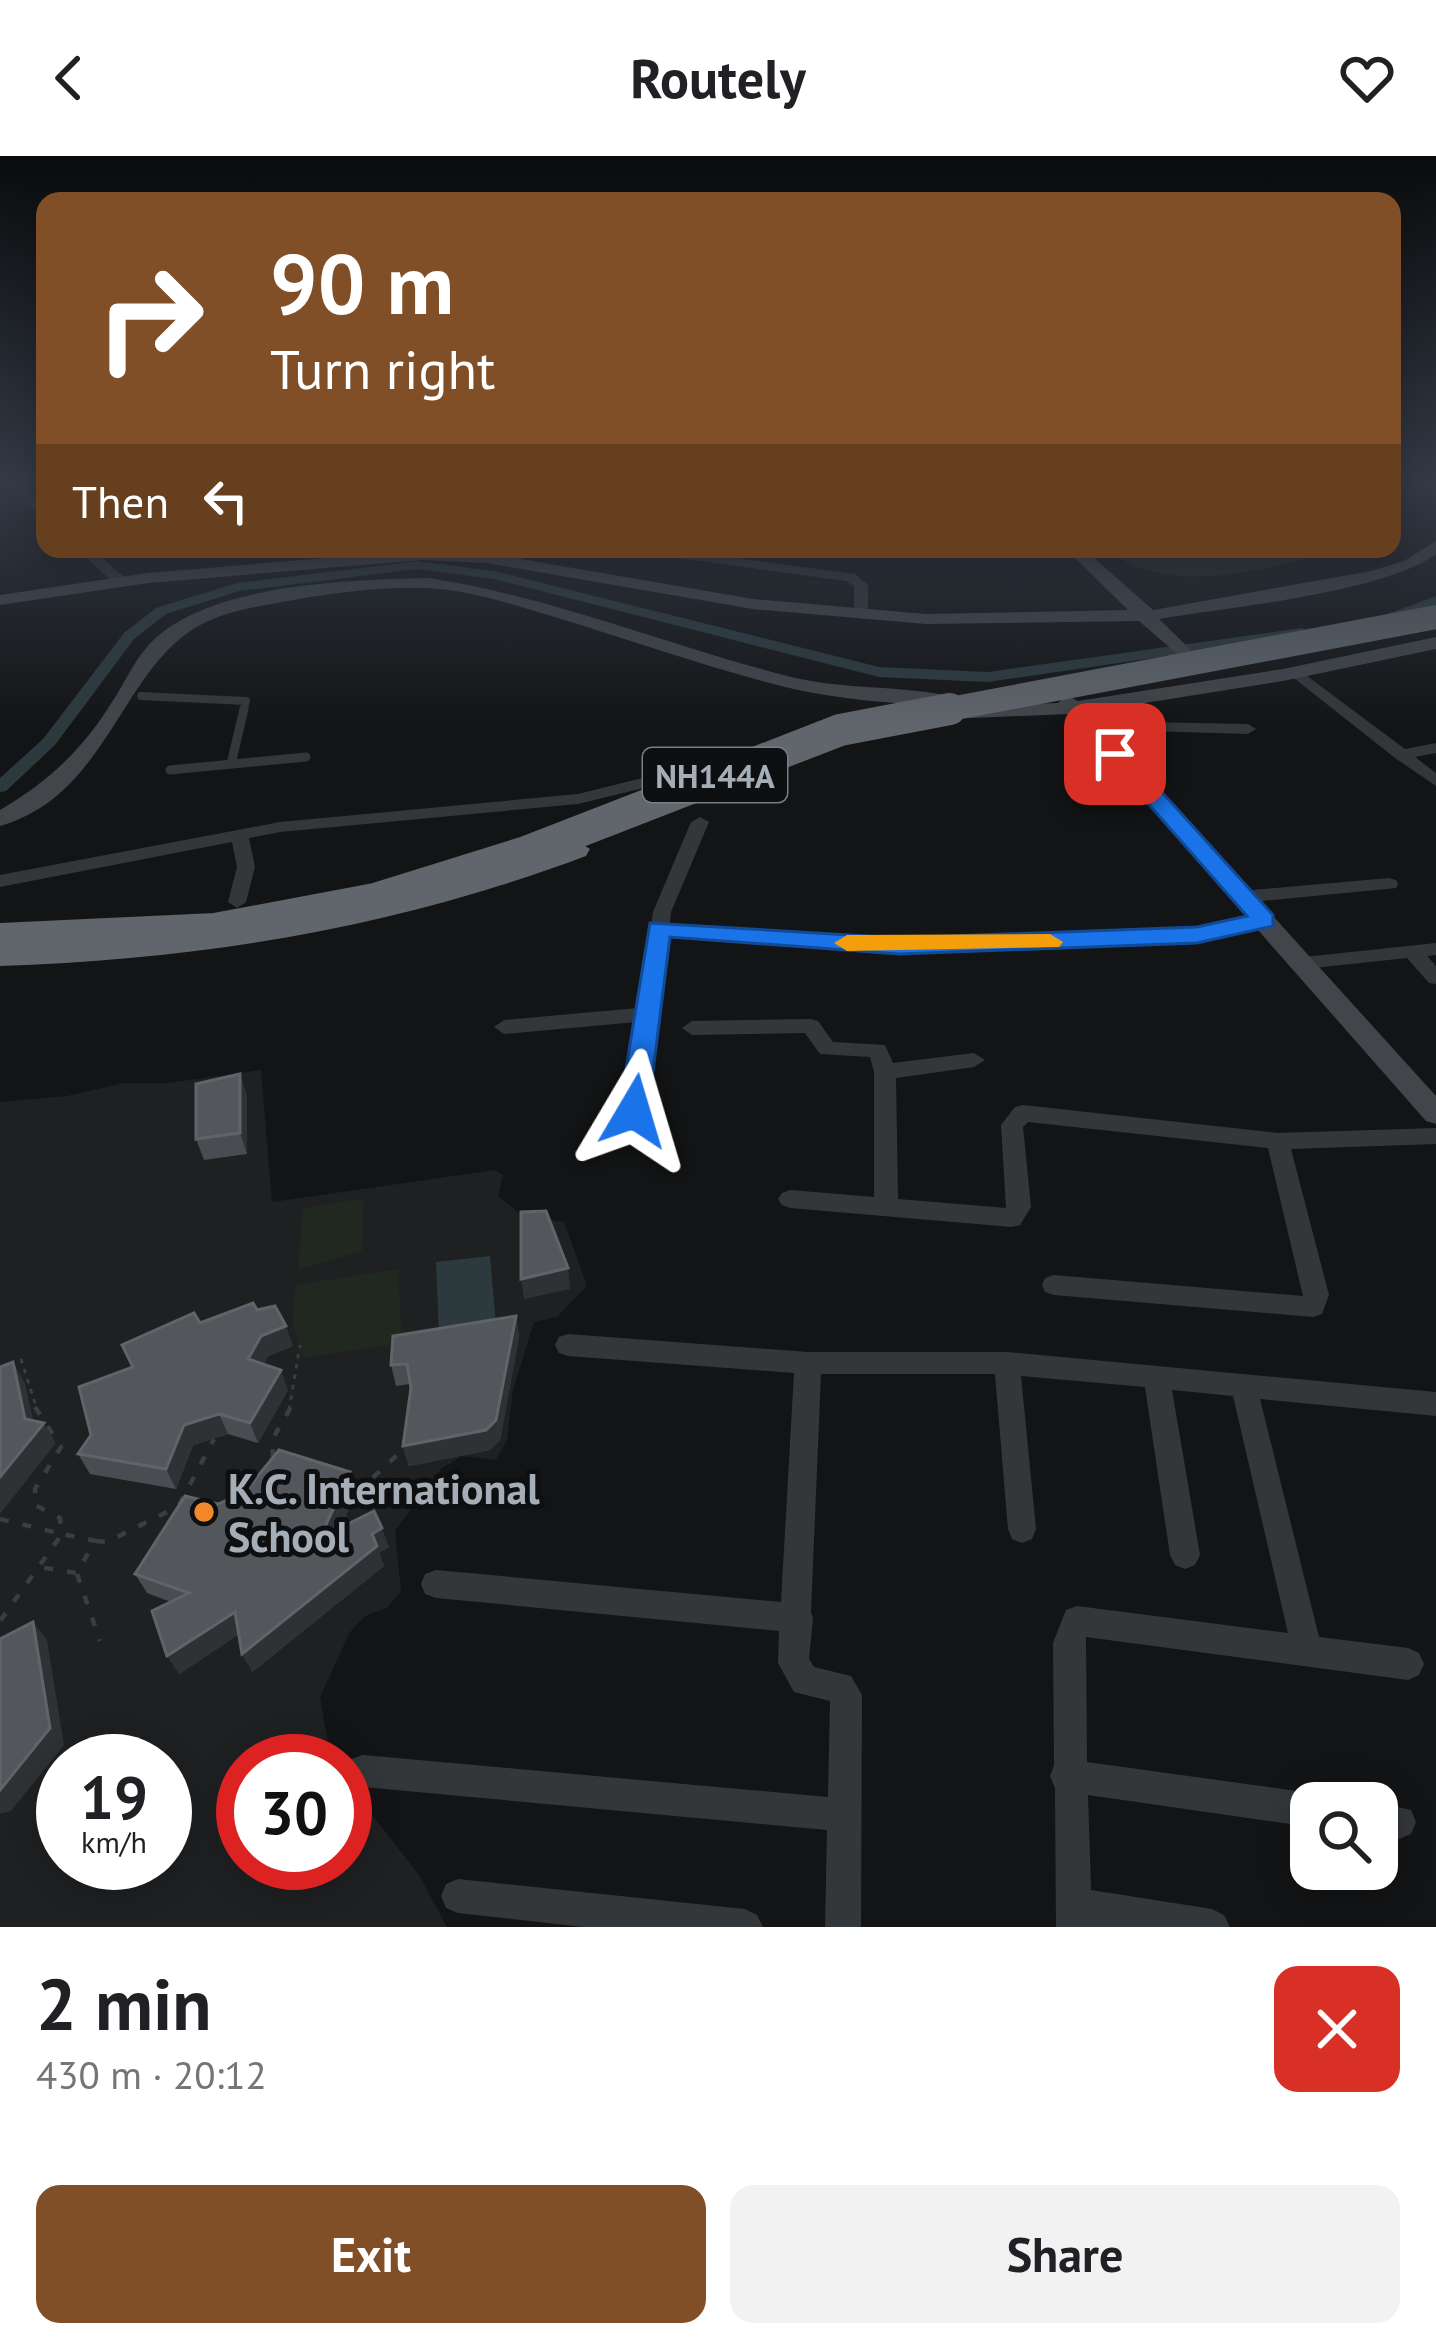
<!DOCTYPE html>
<meta charset="utf-8">
<style>
:root{--surface:#fff;--page:#f2f2f2;--text:#202124;--muted:#757577;--accent:#804f27}
body{margin:0;font-family:"PT Sans",sans-serif;background:var(--page);color:var(--text);height:100vh;display:flex;flex-direction:column;font-size:45px;white-space:nowrap}
*{box-sizing:border-box;margin:0}
p{font-size:39px;color:var(--muted)}
.icon{flex:none;width:66px;height:66px;fill:none;stroke:currentColor;stroke-width:2;stroke-linecap:round;stroke-linejoin:round}
.map{position:relative;height:1771px;overflow:hidden}
.side{display:flex;flex-direction:column;background:var(--surface);flex:1}
.side>*{flex:none}
.hud{position:absolute;left:36px;top:36px;width:1365px;height:366px;border-radius:24px;box-shadow:0 6px 30px #0003;background:#804f27;color:#fff;overflow:hidden}
.buttons{position:absolute;left:1290px;top:1626px;display:grid;gap:24px}
.buttons a{display:grid;place-items:center;width:108px;height:108px;border-radius:24px;background:var(--surface);box-shadow:0 6px 30px #0003;font-size:60px}
.speed{position:absolute;left:36px;top:1578px;display:flex;gap:24px;font-size:60px;font-weight:700;text-align:center}
.speed>*{display:grid;place-content:center;width:156px;height:156px;border-radius:50%;background:var(--surface);box-shadow:0 6px 30px #0003;line-height:1}
.speed small{font-size:30px;font-weight:400}
.speed .limit{border:18px solid #d22;background:#fff;color:#111}
.pin{position:absolute;display:grid;place-items:center;width:102px;height:102px;color:#fff;margin:-51px;border-radius:24px;box-shadow:0 6px 18px #0006}
.me{position:absolute;width:132px;margin:-66px;rotate:7deg;stroke-linejoin:round;filter:drop-shadow(0 0 9px #0008)}
.turn{display:flex;align-items:center;gap:42px;height:252px;padding:0 36px;font-size:54px}
.turn .icon{width:156px;height:156px;stroke-width:2.5}
.turn b{display:block;font-size:84px;line-height:102px}
.then{display:flex;align-items:center;height:114px;padding:0 36px;background:#0003;gap:24px;font-size:45px}
.round{display:grid;place-items:center;flex:none;width:126px;height:126px;border-radius:24px;background:var(--page)}
.summary{display:flex;align-items:center;justify-content:space-between;height:204px;padding:0 36px}
h1{font-size:72px;font-weight:800;line-height:90px}
.button{display:flex;gap:24px;margin-top:auto;padding:24px 36px}
.button a{flex:1;height:138px;border-radius:24px;background:var(--accent);color:#fff;font-size:48px;font-weight:800;line-height:138px;text-align:center}
.button a+a{background:var(--page);color:var(--text)}
header{display:flex;justify-content:space-between;align-items:center;height:156px;padding:0 36px;background:var(--surface);font-size:54px;font-weight:800}
.map>svg:first-child{display:block}
.built{fill:#1f2022;fill-rule:evenodd}
.green{fill:#202820}
.water{fill:#2c3a3e}
.lines{fill:none;stroke-linecap:round;stroke-linejoin:round}
.canal{fill:#2c3a3e;fill-rule:evenodd}
.path-far1{stroke:#3a3e41;stroke-width:3;stroke-dasharray:4.5 6;stroke-linecap:butt}
.path{stroke:#3a3e41;stroke-width:4.5;stroke-dasharray:9 14;stroke-linecap:butt}
.lane-far1{stroke:#34373a;stroke-width:8}
.lane{stroke:#34373a;stroke-width:9}
.street{fill:#34373a;fill-rule:evenodd}
.secondary{fill:#42464a;fill-rule:evenodd}
.highway{fill:#60666b;fill-rule:evenodd}
.highway-bridge-far1{stroke:#60666b;stroke-width:24}
.highway-bridge{stroke:#60666b;stroke-width:32}
.wall{fill:#494c50}
.shaded-wall{fill:#2f3134}
.building{fill:#53575b;stroke:#606469;stroke-width:3}
.route{fill:#1a73e8;stroke:#114b97;stroke-width:3}
.slow{fill:#f59e0b}
.poi-dot{fill:#f5872b;stroke:#0e0f10;stroke-width:4.5}
.labels{text-anchor:middle;dominant-baseline:central;stroke-width:10;stroke-linejoin:round;paint-order:stroke}
.shield{fill:#0e0f10;stroke:#787e84;stroke-width:3}
.shield-label{font-size:33px;font-weight:bold;fill:#a5aeb6}
.near-poi-label{font-size:42px;font-weight:bold;fill:#a5aeb6;stroke:#0e0f10;text-anchor:start}
</style>
<header><svg class="icon" aria-label="back" viewBox="0 0 24 24"><path d="M15 5l-7 7 7 7"/></svg>Routely<svg class="icon" aria-label="heart" viewBox="0 0 24 24"><path d="M12 20l-8-8c-3-5 5-10 8-4 3-6 11-1 8 4z"/></svg></header>
<div class="map">
<svg width="1436" height="1771" viewBox="0 0 1436 1771">
<rect width="100%" height="100%" fill="#131415"/>
<!-- built -->
<path class="built" d="M261,914L272,1046L495,1014L503,1019L498,1040L523,1060L564,1066L587,1130L557,1161L534,1166L513,1234L507,1284L496,1304L462,1300L441,1313L395,1375L401,1435L387,1452L365,1460L350,1476L320,1541L331,1605H243V1707H345V1624L419,1719L447,1771H0V946L67,940L124,927H168ZM63,1605H165V1707H63Z"/>
<!-- green -->
<path class="green" d="M1105,393H1349C1272,409 1175,446 1105,393Z
M364,1042L362,1095L298,1114L303,1052Z
M398,1113L402,1187L303,1202L293,1169L295,1129Z"/>
<!-- water -->
<path class="water" d="M490,1100L496,1170L439,1178L436,1106Z"/>
<g class="lines">
<!-- canal -->
<path class="canal" d="M417,405L494,415L879,511L988,516L1302,472L1309,476L1302,480L988,526L879,521L494,423L417,413L239,435L166,458L134,483L55,589L6,635L0,636V622L43,583L124,477L156,452L237,427Z
M1436,440V449L1392,463L1385,459Z"/>
<!-- path-far1 -->
<path class="path-far1" d="M21,1203L37,1254
M289,1254L300,1189"/>
<!-- path -->
<path class="path" d="M35,1251L61,1291L35,1333V1349L60,1362L62,1378L96,1385L76,1417L39,1411
M273,1302L272,1284L291,1251
M352,1330L369,1325L406,1291
M179,1349L214,1283
M0,1363L62,1378L0,1465
M96,1385L107,1386L177,1351
M77,1418L100,1485"/>
<!-- lane-far1 -->
<path class="lane-far1" d="M141,540L246,545L243,556"/>
<!-- lane -->
<path class="lane" d="M231,608L244,553
M170,614L306,601"/>
<!-- street -->
<path class="street" d="M4,324H17L45,353V364Z
M77,393H92L126,423V429H116Z
M634,393H670L855,418L868,429V459L861,463L854,459V430L846,425L641,397Z
M1295,511L1405,593L1436,587V597L1415,601L1436,617V630L1395,602L1290,519L1287,516Z
M1091,565L1248,568L1256,573L1248,578L1085,573V567Z
M715,604L721,605V613L578,648L280,676L249,682L255,711L246,746L237,752L228,746L237,711L232,686L0,731V719L280,666L578,638Z
M700,661L709,666L671,756L670,768L899,784L1197,773L1265,758L1275,764L1272,768L1197,785L899,796L668,780L645,955L642,961H626L623,955L636,866L504,878L494,871L504,864L638,852L653,756L691,666Z
M1389,722L1396,724L1398,728L1396,732L1241,747L1232,741L1241,735Z
M1436,787V799L1427,800L1436,810V828L1429,827L1407,802L1304,813L1294,807L1304,801Z
M811,863L818,865L833,886L885,889L893,907L974,897L985,904L974,911L896,922L898,1043L1006,1052L1001,969L1015,951L1023,949L1278,977L1436,972V988L1291,993L1329,1139L1322,1158L1313,1161L1054,1139L1045,1136L1042,1129L1045,1122L1054,1119L1303,1140L1268,992L1028,966L1023,971L1031,1051L1020,1069L1012,1071L790,1052L782,1049L778,1043L782,1037L790,1034L874,1041V916L870,901L820,898L805,877L692,879L682,872L692,865Z
M568,1178L808,1196H1007L1436,1236V1260L1260,1243L1319,1481L1408,1492L1419,1497L1424,1508L1419,1519L1408,1524L1086,1481L1087,1606L1311,1637L1323,1642L1325,1647H1311V1671L1088,1639L1091,1734L1212,1753L1224,1759L1230,1771H1056L1055,1632L1050,1620L1054,1609L1053,1487L1066,1454L1077,1450L1288,1477L1233,1240L1172,1234L1200,1399L1195,1409L1185,1413L1175,1409L1170,1399L1145,1231L1021,1220L1036,1373L1032,1383L1022,1387L1012,1383L1008,1373L995,1218H821L811,1456L813,1462L809,1503L814,1511L851,1520L862,1539L861,1771H825L827,1674L363,1631L351,1627L347,1615L351,1603L363,1599L828,1641L830,1545L794,1536L778,1507L779,1475L436,1442L425,1438L421,1428L425,1418L436,1414L781,1446L794,1217L568,1200L559,1197L555,1189L559,1181Z
M1377,1646L1411,1654L1416,1666L1411,1678L1399,1683L1377,1680Z
M458,1723L745,1753L757,1759L763,1771H583L458,1757L446,1752L441,1740L446,1728Z"/>
<!-- secondary -->
<path class="secondary" d="M1436,385V398C1383,437 1229,451 1159,463L1200,503L1190,509L1139,465L926,468L753,453L487,407L422,404L148,427L0,449V439L148,417L422,394L487,397L753,443L926,458L1128,454L1066,393H1084L1153,454L1371,415L1404,405Z
M429,422C553,441 670,490 791,521C846,534 901,529 955,541L958,545L948,551L1058,547L1067,539L1078,545L1283,513L1436,481V493L1283,525L1088,556L1436,940V968L1426,965L1068,558L948,563L938,557L948,551C893,547 839,544 785,531C709,512 634,485 558,462C515,449 471,434 426,432C383,431 341,436 299,443C267,449 231,453 202,468C121,510 109,639 0,670V654C48,626 83,593 112,546C124,528 133,507 147,491C202,427 350,424 429,422Z"/>
<!-- highway -->
<path class="highway" d="M575,684L590,693L586,700C394,772 204,803 0,810V788C122,784 245,777 365,750C437,733 504,701 575,684Z"/>
<!-- highway-bridge-far1 -->
<path class="highway-bridge-far1" d="M934,556L1436,461"/>
<!-- highway-bridge -->
<path class="highway-bridge" d="M0,783L215,773L375,743L526,696L840,574L950,553"/>
</g>
<!-- wall -->
<path class="wall" d="M247,939V998L204,1004L196,983Z
M257,1154L293,1190L268,1200L264,1208L288,1234L258,1287L228,1278L193,1289L176,1333L90,1318L78,1298L133,1211L200,1167Z
M516,1160L519,1181L500,1284L490,1294L409,1310L403,1290L410,1228L396,1230L391,1209Z
M350,1316L356,1336L341,1371L389,1391L379,1397L384,1410L252,1516L239,1478L179,1518L171,1446L147,1437L135,1418L218,1348Z"/>
<!-- shaded-wall -->
<path class="shaded-wall" d="M240,918L247,939V998L240,977Z
M568,1112L570,1133L524,1143L521,1123Z
M516,1160L519,1181L500,1284L490,1294L409,1310L403,1290Z
M286,1170L293,1190L268,1200L256,1224L248,1203L261,1180Z
M13,1206L25,1227L36,1277L44,1267L56,1287L0,1358V1321L25,1263Z
M281,1214L288,1234L258,1287L250,1267Z
M219,1258L228,1278L193,1289L176,1333L166,1313L184,1269Z
M350,1316L356,1336L327,1401L320,1382Z
M382,1372L389,1391L379,1397L384,1410L252,1516L242,1498L372,1378Z
M235,1456L245,1474L179,1518L167,1500Z
M33,1466L47,1484L64,1589L11,1655L0,1658V1634Z"/>
<!-- building -->
<path class="building" d="M240,918V977L196,983V928Z
M546,1055L568,1112L521,1123V1056Z
M253,1147L257,1154L275,1150L286,1170L261,1180L248,1203L281,1214L250,1267L219,1258L184,1269L166,1313L78,1298L91,1279L79,1231L133,1211L122,1189L194,1157L200,1167Z
M516,1160L496,1264L486,1274L403,1290L411,1232L407,1208L391,1209L393,1180Z
M13,1206L25,1263L44,1267L0,1321V1211Z
M279,1294L350,1316L320,1382L374,1355L382,1372L372,1378L377,1390L242,1498L235,1456L167,1500L152,1455L189,1437L135,1418L185,1340L218,1348L245,1336Z
M33,1466L50,1572L0,1634V1483Z"/>
<!-- sky -->
<linearGradient id="sky" x2="0" y2="1"><stop stop-color="#0a0b0c"/><stop offset="0.57" stop-color="#333a46"/><stop offset="1" stop-color="#333a46" stop-opacity="0"/></linearGradient>
<rect width="1436" height="572" fill="url(#sky)"/>
<!-- route -->
<path class="route" d="M1108,593H1123L1273,759V770L1197,787L899,798L670,781L648,955L644,962H623L619,955L650,767L899,782L1197,771L1247,760L1108,602Z"/>
<!-- slow -->
<path class="slow" d="M1050,778L1063,786L1059,791L847,795L834,787L847,779Z"/>
<!-- markers -->
<circle class="poi-dot" cx="204" cy="1356" r="12"/>
<g class="labels">
<!-- shield labels -->
<rect class="shield" x="643" y="592" width="144" height="54" rx="9"/>
<g class="shield-label">
<text x="715" y="619">NH144A</text>
</g>
<!-- near-poi labels -->
<g class="near-poi-label">
<text x="228" y="1332">K.C. International<tspan x="228" dy="48">School</tspan></text>
</g>
</g>
</svg>
<div class="buttons">
<a><svg class="icon" aria-label="search" viewBox="0 0 24 24"><circle cx="10" cy="10" r="6"/><path d="M15 15l6 6"/></svg></a>
</div>
<div class="speed"><div>19<small>km/h</small></div><div class="limit">30</div></div>
<div class="pin" style="left:1115px;top:598px;background:#d93025"><svg class="icon" aria-label="arrive" viewBox="0 0 24 24"><path d="M6 21V4h12l-3 4 3 4H6"/></svg></div>
<svg class="me" style="left:634px;top:955px" viewBox="-20 -20 40 40"><path d="M0-17L14 15 0 8-14 15z" fill="#1a73e8" stroke="#fff" stroke-width="4"/></svg>
<div class="hud">
<div class="turn"><svg class="icon" aria-label="right" viewBox="0 0 24 24"><path d="M7 20v-9h11M14 6l5 5-5 5"/></svg><div><b>90 m</b>Turn right</div></div>
<div class="then">Then<svg class="icon" aria-label="left" viewBox="0 0 24 24"><path d="M17 20v-9H6M10 6l-5 5 5 5"/></svg></div>
</div>
</div>
<section class="side">
<div class="summary"><div><h1>2 min</h1><p>430 m · 20:12</p></div><a class="round" style="background:#d93025;color:#fff"><svg class="icon" aria-label="close" viewBox="0 0 24 24"><path d="M6 6l12 12M18 6L6 18"/></svg></a></div>
<div class="button"><a>Exit</a><a>Share</a></div>
</section>
